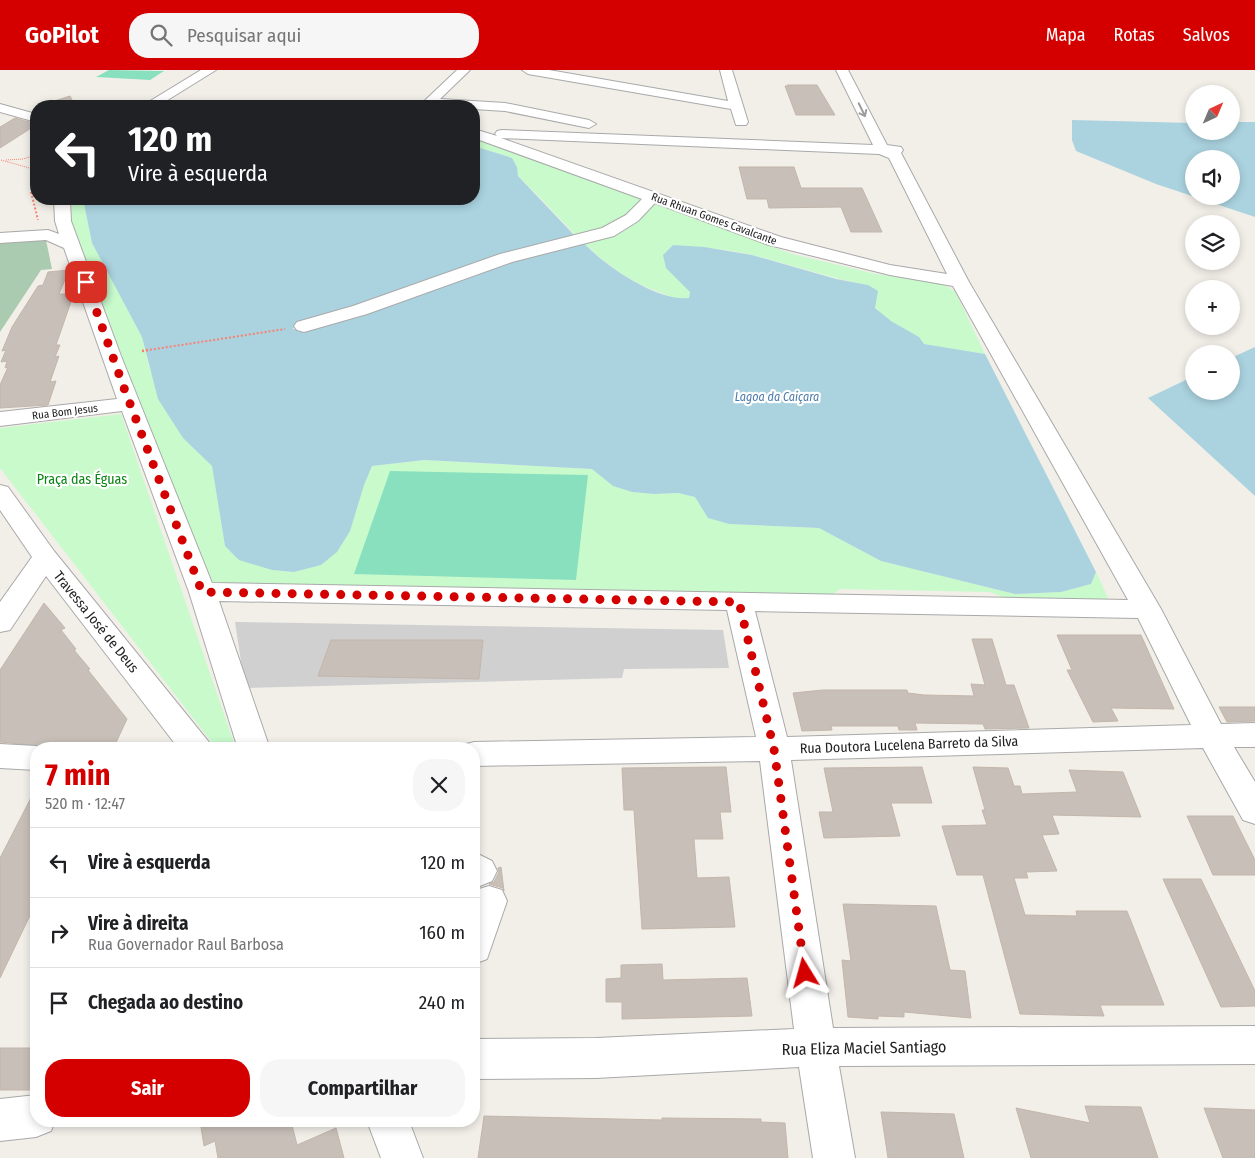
<!DOCTYPE html>
<html lang="pt">
<meta charset="utf-8">
<style>
:root{--surface:#fff;--page:#f6f6f6;--text:#202124;--muted:#757577;--line:#e0e0e0;--accent:#d40000}
body{margin:0;font-family:"Fira Sans Condensed",sans-serif;background:var(--page);color:var(--text);height:100vh;display:flex;flex-direction:column;font-size:19px;white-space:nowrap}
*{box-sizing:border-box;margin:0}
p{font-size:16px;color:var(--muted)}
.icon{flex:none;width:28px;height:28px;fill:none;stroke:currentColor;stroke-width:2;stroke-linecap:round;stroke-linejoin:round}
.map{position:relative;flex:1;overflow:hidden}
.panel{position:absolute;left:30px;top:672px;width:450px;height:385px;display:flex;flex-direction:column;background:var(--surface);border-radius:20px;box-shadow:0 2px 8px #0003}
.panel>*{flex:none}
.banner{position:absolute;left:30px;top:30px;width:450px;height:105px;border-radius:20px;box-shadow:0 2px 8px #0003;background:#202124;color:#fff;overflow:hidden}
.needle{width:32px;rotate:44deg}
.controls{position:absolute;left:1185px;top:15px;display:grid;gap:10px}
.controls a{display:grid;place-items:center;width:55px;height:55px;border-radius:50%;background:var(--surface);box-shadow:0 2px 8px #0003;font-size:25px}
.pin{position:absolute;display:grid;place-items:center;width:42px;height:42px;color:#fff;margin:-21px;border-radius:10px;box-shadow:0 2px 8px #0006}
.me{position:absolute;width:55px;margin:-28px;rotate:352deg;stroke-linejoin:round;filter:drop-shadow(0 0 4px #0008)}
.turn{display:flex;align-items:center;gap:18px;height:105px;padding:0 15px;font-size:22px}
.turn .icon{width:65px;height:65px;stroke-width:2.5}
.turn b{display:block;font-size:35px;line-height:42px}
.round{display:grid;place-items:center;flex:none;width:52px;height:52px;border-radius:20px;background:var(--page)}
.overview{display:flex;align-items:center;justify-content:space-between;height:85px;padding:0 15px}
h1{font-size:30px;font-weight:700;line-height:38px;color:var(--accent)}
.action{display:flex;gap:10px;margin-top:auto;padding:10px 15px}
.action a{flex:1;height:58px;border-radius:20px;background:var(--accent);color:#fff;font-size:20px;font-weight:700;line-height:58px;text-align:center}
.action a+a{background:var(--page);color:var(--text)}
ul{padding:0;list-style:none}
li{display:flex;align-items:center;gap:15px;height:70px;padding:0 15px;border-top:1px solid var(--line)}
li div{flex:1}
li b{display:block;font-size:19px}
li em{font-style:normal}
header{display:flex;align-items:center;gap:30px;box-sizing:border-box;height:70px;padding:0 25px;background:var(--accent);color:#fff}
header strong{font-size:24px}
nav{display:flex;gap:28px;margin-inline-start:auto;font-size:18px}
.search{width:350px;height:45px;background:var(--page);display:flex;align-items:center;gap:12px;box-sizing:border-box;padding:0 18px;border-radius:20px;color:var(--muted);font-size:19px}
.map>svg:first-child{display:block}
.religious{fill:#d0d0d0}
.cemetery{fill:#aacbaf}
.park{fill:#c8facc}
.pitch{fill:#88e0be}
.water{fill:#aad3df;fill-rule:evenodd}
.building{fill:#c7bfb8;stroke:#c4b6ab}
.lines{fill:none;stroke-linecap:round;stroke-linejoin:round}
.minor-casing{stroke:#a9a9a9;stroke-width:2}
.path-far2{stroke:#fa8072;stroke-width:1;stroke-dasharray:1 1;stroke-linecap:butt}
.path-far1{stroke:#fa8072;stroke-width:2;stroke-dasharray:2 2;stroke-linecap:butt}
.path{stroke:#fa8072;stroke-width:2.5;stroke-dasharray:2 2;stroke-linecap:butt}
.minor{fill:#fff;fill-rule:evenodd}
.oneway{stroke:#9c9c9c}
.route{stroke:#d40000;stroke-width:9;stroke-dasharray:0 16.2}
.labels{text-anchor:middle;dominant-baseline:central;stroke-width:4.5;stroke-linejoin:round;paint-order:stroke}
.far-street-label{font-size:11px;fill:#222;stroke:#fff}
.far-water-label{font-size:12px;font-style:italic;fill:#4a7aab;stroke:#fff}
.park-label{font-size:14px;fill:#0c8416;stroke:#fff}
.street-label{font-size:14px;fill:#222;stroke:#fff}
.near-street-label{font-size:16px;fill:#222;stroke:#fff}
</style>
<header>
<strong>GoPilot</strong>
<div class="search"><svg class="icon" aria-label="search" viewBox="0 0 24 24"><circle cx="10" cy="10" r="6"/><path d="M15 15l6 6"/></svg>Pesquisar aqui</div>
<nav><a>Mapa</a><a>Rotas</a><a>Salvos</a></nav>
</header>
<div class="map">
<svg width="1255" height="1088" viewBox="0 0 1255 1088">
<rect width="100%" height="100%" fill="#f2efe9"/>
<!-- religious -->
<path class="religious" d="M235,552L723,560L729,598L624,599L622,608L245,618Z"/>
<!-- cemetery -->
<path class="cemetery" d="M46,170L52,199L41,200L0,262V171Z"/>
<!-- park -->
<path class="park" d="M474,68L792,184L876,204L940,213L955,221L985,284L923,274C912,258 888,254 876,238C871,232 870,222 868,215C829,208 792,195 753,185C727,179 700,177 673,175L663,185C669,207 679,206 690,222L689,228C676,230 667,225 656,221C597,199 562,147 517,105V97L512,88L474,76Z
M72,129H83L92,173L142,267L150,300L183,368L212,396L225,476L272,500L294,502L321,495L372,396L424,390L592,399L613,416L632,422L654,424L678,423L695,427L708,448L729,454L819,458L881,491L1015,524L1061,522L1091,514L1096,502L1109,530L1014,532L990,522L840,519L825,530L214,514L206,506L72,160Z
M121,344L236,679H217L0,398V358Z"/>
<!-- pitch -->
<path class="pitch" d="M109,0L164,1L150,10L96,7Z
M390,401L588,405L576,510L354,504Z"/>
<!-- water -->
<path class="water" d="M1072,50L1194,53V61H1231V52H1255V147L1156,114L1076,81L1072,70ZM1194,89H1231V126H1194Z
M474,76L512,88L517,97L518,106L576,167L338,243L294,256L293,259H307L509,190L582,171C602,194 657,232 689,228L690,222L666,198L663,185L673,175L704,177L752,185L836,209L868,215L878,221L875,238L891,251L919,267L924,274L985,284L1096,502L1091,514L1061,522L1015,524L881,491L819,458L729,454L708,448L695,427L678,423L654,424L632,422L613,416L592,399L424,390L372,396L364,415L350,461L337,482L321,495L294,502L272,500L239,490L225,476L212,396L183,368L158,329L142,267L92,173L83,129H474Z
M1255,277V426L1148,328L1194,306V321H1231V288Z"/>
<!-- building -->
<path class="building" d="M787,15H817L835,45H796L785,16H788Z
M70,26L73,32L66,36H39Z
M15,48L36,54V55L0,78V57Z
M739,97H794L801,118H862L882,162H851L841,137L769,138L767,129H747Z
M69,200L59,224H66L65,227L73,226L56,275H60L55,287L59,286L50,312L56,311L48,335L0,338V315L8,297L5,298L7,291L1,292L6,280L2,281L12,257L38,216L43,215L48,202Z
M44,533L65,558L61,560L76,579L74,580L90,599L88,600L127,649L114,677L41,676L0,672V600Z
M1057,565H1141L1174,639L1111,638L1118,651L1093,652L1067,600H1072Z
M972,569H992L1006,615H1014L1029,658L985,659L983,654L915,653L917,660H899L898,656H831L832,660L802,661L793,623L823,620H907L908,623L924,625L974,626L971,614L985,615Z
M331,570H483L479,609L318,606Z
M1219,637H1255V651L1227,652Z
M726,697L731,742H720L723,769H694L697,808L729,807L735,857L642,859L634,740H624L622,698Z
M922,697L932,733H891L900,766L824,768L819,742H833L824,698Z
M973,697L1008,698L1014,716H1020L1022,724L1077,722L1069,700L1123,702L1141,747L1052,745L1059,764L1042,765L1057,801L1026,802L1028,808H1014L1025,845L1077,846L1076,841H1127L1164,935H1100L1104,946L1020,944L983,805H957L942,756L987,755L982,740H985Z
M36,718V833L0,908V788Z
M1187,746H1233L1255,790V805H1213Z
M501,797L504,821L503,818L489,814L494,812L499,802L498,798Z
M1163,809H1201L1255,921V936L1221,937Z
M843,834L936,836L950,900L965,901L971,948L904,942V947L878,946V949L848,947L842,890L851,891Z
M662,894L663,910L747,908L752,946L622,949V932H606V909L621,908V895Z
M0,978H36V1012L33,1020H0Z
M1085,1036L1141,1037L1158,1088H1031L1016,1038L1090,1053Z
M1204,1038L1255,1040V1088H1223Z
M881,1042L954,1044L964,1088H888Z
M484,1046L662,1050V1048L761,1049V1052L785,1053L788,1088H478Z
M200,1051H291L297,1075L336,1058L344,1088H218L215,1071L204,1076Z"/>
<g class="lines">
<defs>
<path id="minor" d="M201,0H216L158,36H142Z
M457,0H470L440,29L505,33L589,50L596,54L589,58L505,41L474,39V36H419Z
M522,0H549L728,31L720,0H732L748,52L746,55H736L731,39L528,4Z
M836,0H848L887,75L901,77L903,80L901,83L969,212L1161,539L1221,654L1255,653V677H1234L1255,712V754L1243,750L1203,678L791,690L833,958L1255,956V994L839,996L855,1088H813L799,997L596,1008L474,1009V969L596,968L794,959L760,691L474,696V679H461L463,675L474,672L756,667L727,540L219,531L270,679H238L189,522L122,341L0,356V342L117,329L64,178L46,170L0,173V163L48,160L59,164L55,151L54,129H70L71,151L121,286L212,513L1128,530L953,216L890,205L769,175L655,133L638,151L614,166L512,192L367,244L304,262L297,260L294,256L297,252L353,236L500,184L602,158L626,145L642,129L474,68V59L497,66L495,64L497,61L502,60L873,75ZM501,68L879,84L889,88L947,204L890,195L781,167ZM755,541L1138,548L1191,655L787,667Z
M0,34L36,44V52L0,42Z
M0,415L8,417L54,481L208,671L213,679H179L46,506L10,560L0,562V532L32,487L0,440Z
M0,674L36,676L45,679H36V700L0,698Z
M474,782L492,791L497,801L492,811L480,816L474,814Z
M489,816L502,820L507,831L487,889L474,894V826L476,820Z
M36,1025V1051H55L51,1061L36,1067L0,1071V1029Z
M367,1051H409L423,1088H381Z"/>
</defs>
<!-- minor casing -->
<use href="#minor" class="minor-casing"/>
<!-- path-far2 -->
<path class="path-far2" d="M1,90L33,99L36,107
M6,90L23,89L36,85
M31,123L36,110"/>
<!-- path-far1 -->
<path class="path-far1" d="M31,122L38,150
M142,281L285,259"/>
<!-- path -->
<path class="path" d="M142,281L148,280"/>
<!-- minor -->
<use href="#minor" class="minor"/>
</g>
<!-- one-way arrows -->
<defs><path id="oneway-shaft" d="M-6 0H5M1.5-3L5.5 0L1.5 3" fill="none" stroke-width="1.6" stroke-linecap="round" stroke-linejoin="round" transform="scale(1.25)"/></defs>
<use class="oneway" href="#oneway-shaft" transform="translate(862 40) rotate(64)"/>
<g class="lines">
<!-- route -->
<path class="route" d="M86,212L124,318L202,522L739,532L774,679L805,903"/>
</g>
<g class="labels">
<!-- far-street labels -->
<g class="far-street-label">
<text transform="translate(714 149) rotate(20)">Rua Rhuan Gomes Cavalcante</text>
<text transform="translate(65 342) rotate(-7)">Rua Bom Jesus</text>
</g>
<!-- far-water labels -->
<g class="far-water-label">
<text x="777" y="327">Lagoa da Caiçara</text>
</g>
<!-- park labels -->
<g class="park-label">
<text x="82" y="409">Praça das Éguas</text>
</g>
<!-- street labels -->
<g class="street-label">
<text transform="translate(96 552) rotate(51)">Travessa José de Deus</text>
<text transform="translate(909 675) rotate(-2)">Rua Doutora Lucelena Barreto da Silva</text>
</g>
<!-- near-street labels -->
<g class="near-street-label">
<text transform="translate(864 978) rotate(-1)">Rua Eliza Maciel Santiago</text>
</g>
</g>
</svg>
<div class="controls">
<a><svg class="needle" viewBox="-14 -14 28 28"><path d="M0-13l5 13h-10z" fill="#e53935"/><path d="M0 13l5-13h-10z" fill="#757577"/></svg></a>
<a><svg class="icon" aria-label="sound" viewBox="0 0 24 24"><path d="M4 9h4l5-4v14l-5-4H4zM17 9q2 3 0 6"/></svg></a>
<a><svg class="icon" aria-label="layers" viewBox="0 0 24 24"><path d="M12 4l9 5-9 5-9-5zM3 14l9 5 9-5"/></svg></a>
<a>+</a>
<a>−</a>
</div>
<div class="pin" style="left:86px;top:212px;background:#d93025"><svg class="icon" aria-label="arrive" viewBox="0 0 24 24"><path d="M6 21V4h12l-3 4 3 4H6"/></svg></div>
<svg class="me" style="left:805px;top:903px" viewBox="-20 -20 40 40"><path d="M0-17L14 15 0 8-14 15z" fill="#d40000" stroke="#fff" stroke-width="4"/></svg>
<div class="banner">
<div class="turn"><svg class="icon" aria-label="left" viewBox="0 0 24 24"><path d="M17 20v-9H6M10 6l-5 5 5 5"/></svg><div><b>120 m</b>Vire à esquerda</div></div>
</div>
<section class="panel">
<div class="overview"><div><h1>7 min</h1><p>520 m · 12:47</p></div><a class="round"><svg class="icon" aria-label="close" viewBox="0 0 24 24"><path d="M6 6l12 12M18 6L6 18"/></svg></a></div>
<ul>
<li><svg class="icon" aria-label="left" viewBox="0 0 24 24"><path d="M17 20v-9H6M10 6l-5 5 5 5"/></svg><div><b>Vire à esquerda</b></div><em>120 m</em></li>
<li><svg class="icon" aria-label="right" viewBox="0 0 24 24"><path d="M7 20v-9h11M14 6l5 5-5 5"/></svg><div><b>Vire à direita</b><p>Rua Governador Raul Barbosa</p></div><em>160 m</em></li>
<li><svg class="icon" aria-label="arrive" viewBox="0 0 24 24"><path d="M6 21V4h12l-3 4 3 4H6"/></svg><div><b>Chegada ao destino</b></div><em>240 m</em></li>
</ul>
<div class="action"><a>Sair</a><a>Compartilhar</a></div>
</section>
</div>
